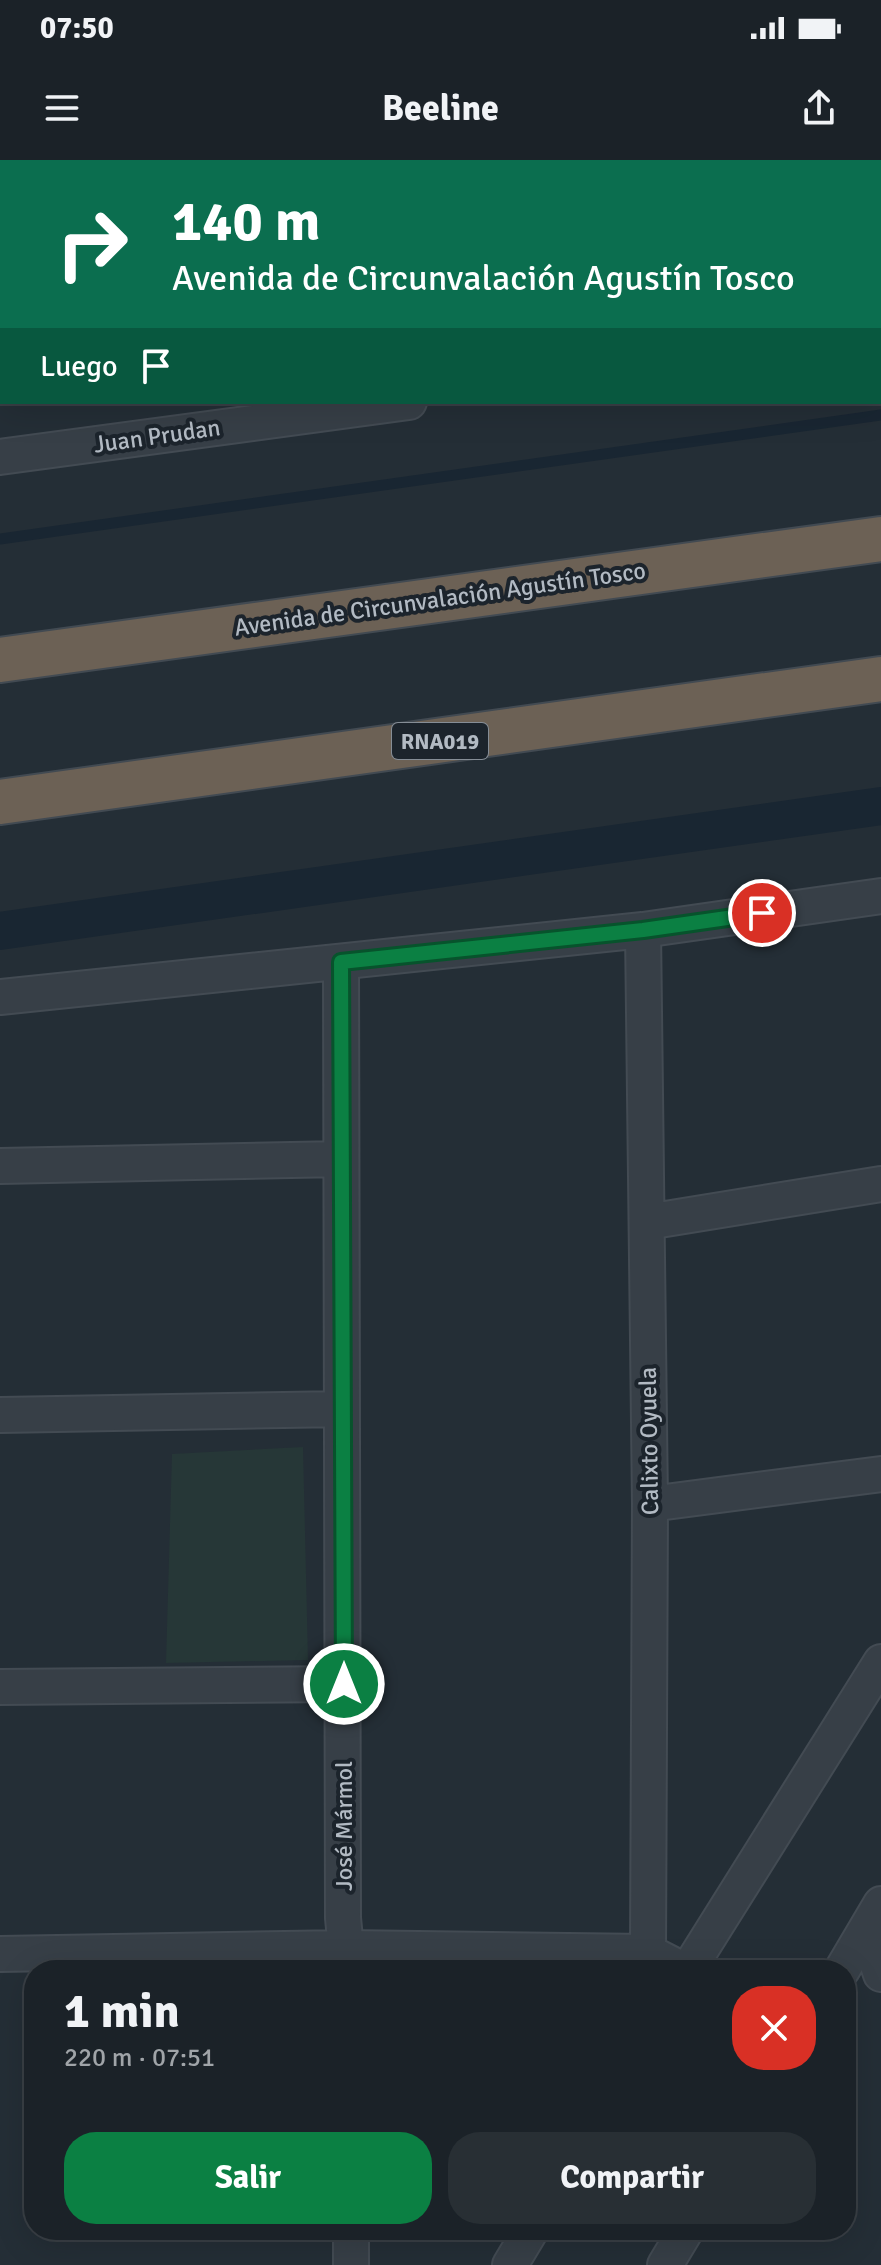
<!DOCTYPE html>
<html lang="es">
<meta charset="utf-8">
<style>
:root{--surface:#1b2228;--page:#282f34;--text:#f1f3f6;--muted:#a0a4a8;--line:#393f45;--accent:#0b8043}
body{margin:0;font-family:Signika,sans-serif;background:var(--page);color:var(--text);height:100vh;display:flex;flex-direction:column;font-size:30px;white-space:nowrap}
*{box-sizing:border-box;margin:0}
p{font-size:26px;color:var(--muted)}
.icon{flex:none;width:44px;height:44px;fill:none;stroke:currentColor;stroke-width:2;stroke-linecap:round;stroke-linejoin:round}
.map{position:relative;flex:1;overflow:hidden}
.sheet{position:absolute;left:24px;top:1800px;width:832px;height:280px;display:flex;flex-direction:column;background:var(--surface);border-radius:32px;box-shadow:0 8px 32px #0002,0 0 0 2px var(--line)}
.sheet>*{flex:none}
.top-card{position:absolute;left:0px;top:0px;width:882px;height:244px;box-shadow:0 8px 32px #0002,0 0 0 2px var(--line);background:#0b6e4f;color:#fff;overflow:hidden}
.pin{position:absolute;display:grid;place-items:center;width:68px;height:68px;color:#fff;margin:-34px;border:4px solid #fff;border-radius:50%;box-shadow:0 2px 8px #0007}
.me{position:absolute;width:88px;margin:-44px;rotate:0deg;stroke-linejoin:round;filter:drop-shadow(0 0 6px #0008)}
.turn{display:flex;align-items:center;gap:28px;height:168px;padding:0 40px;font-size:36px}
.turn .icon{width:104px;height:104px;stroke-width:2.5}
.turn b{display:block;font-size:56px;line-height:68px}
.then{display:flex;align-items:center;height:76px;padding:0 40px;background:#0003;gap:16px;font-size:30px}
.round{display:grid;place-items:center;flex:none;width:84px;height:84px;border-radius:32px;background:var(--page)}
.head{display:flex;align-items:center;justify-content:space-between;height:136px;padding:0 40px}
h1{font-size:48px;font-weight:700;line-height:60px}
.primary-button{display:flex;gap:16px;margin-top:auto;padding:16px 40px}
.primary-button a{flex:1;height:92px;border-radius:32px;background:var(--accent);color:#fff;font-size:32px;font-weight:700;line-height:92px;text-align:center}
.primary-button a+a{background:var(--page);color:var(--text)}
.status{display:flex;justify-content:space-between;align-items:center;height:56px;padding:0 40px;background:var(--surface);direction:ltr}
.status svg{height:22px;fill:currentColor}
header{display:flex;justify-content:space-between;align-items:center;height:104px;padding:0 40px;background:var(--surface);font-size:36px;font-weight:700}
.map>svg:first-child{display:block}
.green{fill:#263737}
.lines{fill:none;stroke-linecap:round;stroke-linejoin:round}
.stream{stroke:#192632;stroke-width:11}
.canal{stroke:#192632;stroke-width:38}
.building{fill:#36424d;stroke:#1e262e;stroke-width:2}
.service-casing{stroke:#434b53;stroke-width:22}
.minor-casing{stroke:#434b53;stroke-width:38}
.motorway-casing{stroke:#424a52;stroke-width:48}
.service{stroke:#373f47;stroke-width:18}
.minor{stroke:#373f47;stroke-width:34}
.motorway{stroke:#6c6155;stroke-width:44}
.route-casing{stroke:#07532c;stroke-width:20}
.route{stroke:#0b8043;stroke-width:14}
.labels{text-anchor:middle;dominant-baseline:central;stroke-width:8;stroke-linejoin:round;paint-order:stroke}
.shield{fill:#1c242c;stroke:#858d96;stroke-width:2}
.shield-label{font-size:22px;font-weight:bold;fill:#b2bac3}
.street-label{font-size:24px;fill:#b2bac3;stroke:#1c242c}
</style>
<div class="status"><b>07:50</b><svg viewBox="0 0 49 12"><path d="M0 12V9h3v3zM5 12V6h3v6zM10 12V3h3v9zM15 12V0h3v12zM26 1h20v11H26zM47 4h2v5h-2z"/></svg></div>
<header><svg class="icon" aria-label="menu" viewBox="0 0 24 24"><path d="M4 6h16M4 12h16M4 18h16"/></svg>Beeline<svg class="icon" aria-label="share" viewBox="0 0 24 24"><path d="M12 15V3M7 8l5-5 5 5M5 13v7h14v-7"/></svg></header>
<div class="map">
<svg width="881" height="2105" viewBox="0 0 881 2105">
<rect width="100%" height="100%" fill="#242e36"/>
<!-- green -->
<path class="green" d="M303,1287L308,1500L166,1503L172,1294Z"/>
<g class="lines">
<!-- stream -->
<path class="stream" d="M0,379L881,255"/>
<!-- canal -->
<path class="canal" d="M0,771L881,646"/>
</g>
<!-- building -->
<path class="building" d="M104,0H209L212,2H107Z"/>
<g class="lines">
<defs>
<path id="service" d="M61,0L64,2
M0,103L2,102
M0,197H2"/>
<path id="minor" d="M880,179L881,178
M0,297L409,242
M643,770L650,1344L648,1792
M341,802L343,1758L348,1810
M0,837L643,770L881,736
M0,1006L341,999
M647,1062L881,1024
M0,1255L342,1249
M650,1344L881,1314
M0,1527L344,1524
M866,1770L881,1814
M0,1794L345,1788L648,1792L683,1810
M688,1810L881,1502
M842,1810L881,1744
M351,2070V2105
M510,2105L531,2070
M665,2105L686,2070"/>
<path id="motorway" d="M0,500L881,379
M0,642L881,519"/>
</defs>
<!-- service casing -->
<use href="#service" class="service-casing"/>
<!-- minor casing -->
<use href="#minor" class="minor-casing"/>
<!-- motorway casing -->
<use href="#motorway" class="motorway-casing"/>
<!-- service -->
<use href="#service" class="service"/>
<!-- minor -->
<use href="#minor" class="minor"/>
<!-- motorway -->
<use href="#motorway" class="motorway"/>
</g>
<g class="lines">
<defs>
<path id="route" d="M344,1524L341,802L643,770L762,753"/>
</defs>
<!-- route casing -->
<use href="#route" class="route-casing"/>
<!-- route -->
<use href="#route" class="route"/>
</g>
<g class="labels">
<!-- shield labels -->
<rect class="shield" x="392" y="563" width="96" height="36" rx="6"/>
<g class="shield-label">
<text x="440" y="581">RNA019</text>
</g>
<!-- street labels -->
<g class="street-label">
<text transform="translate(157 276) rotate(-8)">Juan Prudan</text>
<text transform="translate(440 439) rotate(-8)">Avenida de Circunvalación Agustín Tosco</text>
<text transform="translate(649 1281) rotate(-91)">Calixto Oyuela</text>
<text transform="translate(344 1666) rotate(-90)">José Mármol</text>
</g>
</g>
</svg>
<div class="pin" style="left:762px;top:753px;background:#d93025"><svg class="icon" aria-label="arrive" viewBox="0 0 24 24"><path d="M6 21V4h12l-3 4 3 4H6"/></svg></div>
<svg class="me" style="left:344px;top:1524px" viewBox="-20 -20 40 40"><circle r="17" fill="#0b8043" stroke="#fff" stroke-width="3"/><path d="M0-11L8 9 0 5-8 9z" fill="#fff"/></svg>
<div class="top-card">
<div class="turn"><svg class="icon" aria-label="right" viewBox="0 0 24 24"><path d="M7 20v-9h11M14 6l5 5-5 5"/></svg><div><b>140 m</b>Avenida de Circunvalación Agustín Tosco</div></div>
<div class="then">Luego<svg class="icon" aria-label="arrive" viewBox="0 0 24 24"><path d="M6 21V4h12l-3 4 3 4H6"/></svg></div>
</div>
<section class="sheet">
<div class="head"><div><h1>1 min</h1><p>220 m · 07:51</p></div><a class="round" style="background:#d93025;color:#fff"><svg class="icon" aria-label="close" viewBox="0 0 24 24"><path d="M6 6l12 12M18 6L6 18"/></svg></a></div>
<div class="primary-button"><a>Salir</a><a>Compartir</a></div>
</section>
</div>
